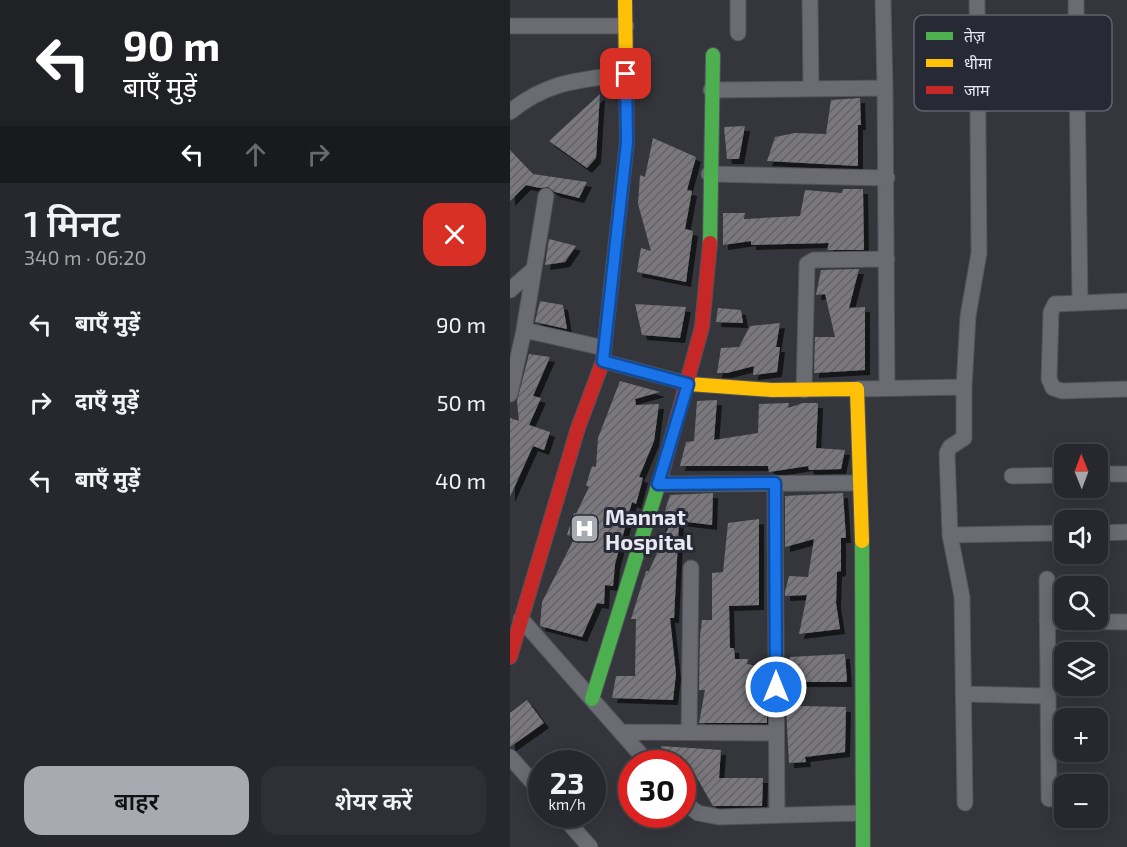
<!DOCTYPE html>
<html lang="hi">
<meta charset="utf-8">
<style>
:root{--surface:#27282d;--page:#2f3035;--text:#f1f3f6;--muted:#a4a6aa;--line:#434449;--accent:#a8aab2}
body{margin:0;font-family:"Exo 2","Noto Sans Devanagari",sans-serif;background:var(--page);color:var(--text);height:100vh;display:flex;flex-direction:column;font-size:22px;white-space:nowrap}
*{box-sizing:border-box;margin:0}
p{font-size:20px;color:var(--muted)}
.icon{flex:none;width:33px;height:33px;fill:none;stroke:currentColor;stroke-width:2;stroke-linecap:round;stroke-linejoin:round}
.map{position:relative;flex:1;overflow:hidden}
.side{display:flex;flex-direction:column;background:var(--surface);width:510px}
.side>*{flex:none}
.top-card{background:#202124;color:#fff;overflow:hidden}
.needle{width:39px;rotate:359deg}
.buttons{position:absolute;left:544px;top:444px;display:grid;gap:12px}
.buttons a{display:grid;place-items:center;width:54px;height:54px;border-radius:12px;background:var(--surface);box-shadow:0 3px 15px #0003,0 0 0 2px var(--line);font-size:30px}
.speed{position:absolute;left:18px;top:750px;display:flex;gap:12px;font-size:30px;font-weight:700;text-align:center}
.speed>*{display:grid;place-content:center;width:78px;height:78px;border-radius:50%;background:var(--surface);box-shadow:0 3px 15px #0003,0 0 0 2px var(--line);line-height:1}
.speed small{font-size:15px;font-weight:400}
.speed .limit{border:9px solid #d22;background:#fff;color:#111}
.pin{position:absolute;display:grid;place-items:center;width:51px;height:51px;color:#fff;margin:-26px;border-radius:12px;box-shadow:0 3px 9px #0006}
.me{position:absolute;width:66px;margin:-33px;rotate:0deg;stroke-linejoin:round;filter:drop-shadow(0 0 4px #0008)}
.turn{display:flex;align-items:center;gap:21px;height:126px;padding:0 24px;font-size:27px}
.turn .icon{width:78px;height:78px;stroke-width:2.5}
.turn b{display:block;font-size:42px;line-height:51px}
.lanes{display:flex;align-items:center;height:57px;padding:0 24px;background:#0003;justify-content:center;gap:30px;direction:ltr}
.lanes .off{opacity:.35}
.round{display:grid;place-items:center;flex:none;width:63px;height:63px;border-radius:18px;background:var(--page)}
.head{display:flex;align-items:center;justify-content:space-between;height:102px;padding:0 24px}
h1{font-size:36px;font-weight:600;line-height:45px}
.button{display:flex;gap:12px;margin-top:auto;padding:12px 24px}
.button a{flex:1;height:69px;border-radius:18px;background:var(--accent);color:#111;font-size:24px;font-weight:600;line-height:69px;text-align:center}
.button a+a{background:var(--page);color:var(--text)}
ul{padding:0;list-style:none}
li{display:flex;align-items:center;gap:18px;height:78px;padding:0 24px}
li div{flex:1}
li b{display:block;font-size:22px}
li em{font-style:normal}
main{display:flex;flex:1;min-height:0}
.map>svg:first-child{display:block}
.building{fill:url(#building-hatch);filter:url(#shadow)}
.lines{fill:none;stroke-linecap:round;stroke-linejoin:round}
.street-casing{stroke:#515359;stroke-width:17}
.fast-casing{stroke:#515359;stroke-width:16}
.slow-casing{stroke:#515359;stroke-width:16}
.jam-casing{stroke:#515359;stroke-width:16}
.street{stroke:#6b6c72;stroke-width:15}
.fast{stroke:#4caf50;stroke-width:14}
.slow{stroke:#ffc107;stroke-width:14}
.jam{stroke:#c62828;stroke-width:14}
.route-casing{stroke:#114b97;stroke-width:15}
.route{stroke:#1a73e8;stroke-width:10}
.labels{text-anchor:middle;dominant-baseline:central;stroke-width:6;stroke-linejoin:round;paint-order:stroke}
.poi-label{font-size:22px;font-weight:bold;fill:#e7e8f1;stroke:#272935;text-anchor:start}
.key{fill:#272935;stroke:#61626d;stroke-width:1.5}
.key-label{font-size:16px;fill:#e7e8f1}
</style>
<main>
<section class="side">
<div class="top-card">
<div class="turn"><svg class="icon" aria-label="left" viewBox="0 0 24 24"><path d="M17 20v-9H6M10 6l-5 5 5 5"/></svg><div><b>90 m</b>बाएँ मुड़ें</div></div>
<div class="lanes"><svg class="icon" aria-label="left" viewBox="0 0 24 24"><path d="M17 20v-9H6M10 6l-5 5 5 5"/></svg><svg class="icon off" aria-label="ahead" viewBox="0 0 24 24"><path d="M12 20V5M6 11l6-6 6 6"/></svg><svg class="icon off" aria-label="right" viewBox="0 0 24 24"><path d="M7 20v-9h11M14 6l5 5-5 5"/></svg></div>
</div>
<div class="head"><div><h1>1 मिनट</h1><p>340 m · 06:20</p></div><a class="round" style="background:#d93025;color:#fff"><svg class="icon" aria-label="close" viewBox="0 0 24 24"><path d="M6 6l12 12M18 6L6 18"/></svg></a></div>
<ul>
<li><svg class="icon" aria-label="left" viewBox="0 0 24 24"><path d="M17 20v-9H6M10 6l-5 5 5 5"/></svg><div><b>बाएँ मुड़ें</b></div><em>90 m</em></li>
<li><svg class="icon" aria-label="right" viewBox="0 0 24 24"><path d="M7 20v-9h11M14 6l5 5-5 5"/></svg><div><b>दाएँ मुड़ें</b></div><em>50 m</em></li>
<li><svg class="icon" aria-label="left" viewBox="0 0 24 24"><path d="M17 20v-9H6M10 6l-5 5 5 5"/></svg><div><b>बाएँ मुड़ें</b></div><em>40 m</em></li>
</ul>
<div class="button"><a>बाहर</a><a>शेयर करें</a></div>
</section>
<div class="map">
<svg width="617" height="847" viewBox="0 0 617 847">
<defs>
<pattern id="building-hatch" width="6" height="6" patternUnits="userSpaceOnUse" patternTransform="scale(1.5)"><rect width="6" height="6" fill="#7a787c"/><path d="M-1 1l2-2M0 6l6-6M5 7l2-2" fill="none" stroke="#626265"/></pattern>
<filter id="shadow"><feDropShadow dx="5" dy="5" stdDeviation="0" flood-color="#0009"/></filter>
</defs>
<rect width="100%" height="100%" fill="#34363c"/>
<!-- building -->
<path class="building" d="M90,94L86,158L77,168L39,141Z
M350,98L351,125H348V166L257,161L265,137L285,133L316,134L321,100Z
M235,126L229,159H217L214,127Z
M143,138L186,157L177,190L182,191L175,229L183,231L176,282L127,272L131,248L141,251L128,204L130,175L135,177Z
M0,150L23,174L77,182L69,198L45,192L38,187L30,188L16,185L0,201Z
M333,189H353L354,250H317L319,243L241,245V241L213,245V213H235L234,219L290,216L295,190L332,193Z
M39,239L66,246L55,262L35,265Z
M349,269L339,308L355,307V370L304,373L305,337H325L315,294L306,295L311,270Z
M30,301L53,305L57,329L25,322Z
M125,304L176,307L170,338L132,335Z
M208,308L231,310L233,323L206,322Z
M270,323L266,347H270L267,372L243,375L244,366L217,373H207L211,348L229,347L240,326Z
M19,354L40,357L23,396L31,398L19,425L40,432L34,450L23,446L0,497V418L9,421L7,401Z
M110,381L150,392L125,399L126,405L149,404L144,441L129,477L133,478L126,504L122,502L105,564L103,586L95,585L94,604L87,603L72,637L30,626L32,602L65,537L57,535L64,513L66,514L79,487L76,485L82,466L86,467L88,438Z
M207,400L204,440L248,433L249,404L279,403L278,408L293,403H308L306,448L335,450L331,469L299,470L298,466L259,472L258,466H170L176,442L184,441L187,401Z
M203,493L202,525L169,521L164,618H160L166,674L163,700L102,698L106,676H125L126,619H121L136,571H139L160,524L150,527L160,495Z
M333,493L336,538H331V571L327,572L326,603L330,629L289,634L297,595L275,596V592L279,576L298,577L304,539L275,547V496Z
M249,519V605L219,606L220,648H224L225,659H238L237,664L248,666V702H250L251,713L257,712V723H189L195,690H189L190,636L192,620H202V573L213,572L218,523Z
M335,654L337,682H276L280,657Z
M17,700L34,723L0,747V713Z
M291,706L336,707L335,752L295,757L296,762L279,763L276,708Z
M151,746L211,750L209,778H253L252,806H203L183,771L172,770V764H156Z"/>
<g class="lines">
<defs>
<path id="street" d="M300,0L301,88
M566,0L570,302
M0,26H116
M228,33V0
M375,88L377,387
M201,90L375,88L373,0
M0,112C37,81 70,80 116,74
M199,174L377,178
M0,290L24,269
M617,301L545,304L541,312L539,379L543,388L552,391L617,389
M14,330L94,348
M454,387L458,316L469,253L467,0
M347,389L454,387V438L440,447L437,453L440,535L452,597L455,803
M294,390L297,264L304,260L377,259
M0,394L14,330L36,196
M588,474H617
M502,476L555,475
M265,483L267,815
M149,484L349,483
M588,533L617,532
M440,535L555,533
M537,579L539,799
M11,619L139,764
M537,621L617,622
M453,694L537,696
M111,732L266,733
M179,732L181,568
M0,757L32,793
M172,801L188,813L209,817L352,813
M51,814L80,847"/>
<path id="fast" d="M200,243L203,55
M352,541L353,847
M82,699L152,473"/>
<path id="slow" d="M100,296L117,142L115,0
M93,361L179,384L262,390L347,389L352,541"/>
<path id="jam" d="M152,473L192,327L200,243
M0,657L68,428L93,361L100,296"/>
</defs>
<!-- street casing -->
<use href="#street" class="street-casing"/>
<!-- fast casing -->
<use href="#fast" class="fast-casing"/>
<!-- slow casing -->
<use href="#slow" class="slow-casing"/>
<!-- jam casing -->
<use href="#jam" class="jam-casing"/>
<!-- street -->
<use href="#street" class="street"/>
<!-- fast -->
<use href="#fast" class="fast"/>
<!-- slow -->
<use href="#slow" class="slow"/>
<!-- jam -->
<use href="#jam" class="jam"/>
</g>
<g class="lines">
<defs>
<path id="route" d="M116,74L117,142L93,361L178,384L148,484L265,483L266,687"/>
</defs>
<!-- route casing -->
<use href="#route" class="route-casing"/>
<!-- route -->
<use href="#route" class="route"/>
</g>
<!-- icons -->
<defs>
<symbol id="hospital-square" viewBox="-11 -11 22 22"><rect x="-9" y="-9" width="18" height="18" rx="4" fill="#a8aab2" stroke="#272935"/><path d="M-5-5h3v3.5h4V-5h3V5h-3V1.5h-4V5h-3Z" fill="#fff"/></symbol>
</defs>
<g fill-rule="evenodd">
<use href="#hospital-square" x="58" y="512" width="33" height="33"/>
</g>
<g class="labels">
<!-- poi labels -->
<g class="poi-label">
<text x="95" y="516">Mannat<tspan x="95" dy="25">Hospital</tspan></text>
</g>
</g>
<!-- legend -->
<rect x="404" y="15" width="198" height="96" rx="9" class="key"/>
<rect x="416" y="32" width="27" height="8" fill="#4caf50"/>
<rect x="416" y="59" width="27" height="8" fill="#ffc107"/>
<rect x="416" y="86" width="27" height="8" fill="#c62828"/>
<g class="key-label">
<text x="454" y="42">तेज़</text>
<text x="454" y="69">धीमा</text>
<text x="454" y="96">जाम</text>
</g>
</svg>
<div class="buttons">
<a><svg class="needle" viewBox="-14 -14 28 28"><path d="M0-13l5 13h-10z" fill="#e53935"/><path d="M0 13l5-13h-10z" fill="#a4a6aa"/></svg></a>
<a><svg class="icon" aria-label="sound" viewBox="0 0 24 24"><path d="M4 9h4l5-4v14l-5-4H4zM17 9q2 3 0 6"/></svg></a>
<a><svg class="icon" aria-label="search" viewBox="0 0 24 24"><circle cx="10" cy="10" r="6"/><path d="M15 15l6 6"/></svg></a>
<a><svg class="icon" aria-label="layers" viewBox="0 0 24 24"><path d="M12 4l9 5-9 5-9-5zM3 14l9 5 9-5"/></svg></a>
<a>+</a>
<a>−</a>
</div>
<div class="speed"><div>23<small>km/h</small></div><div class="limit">30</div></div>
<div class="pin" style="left:116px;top:74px;background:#d93025"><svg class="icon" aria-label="arrive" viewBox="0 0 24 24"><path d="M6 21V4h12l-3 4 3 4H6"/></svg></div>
<svg class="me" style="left:266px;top:687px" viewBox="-20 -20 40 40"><circle r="17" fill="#1a73e8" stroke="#fff" stroke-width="3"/><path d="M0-11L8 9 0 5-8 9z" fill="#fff"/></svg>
</div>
</main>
